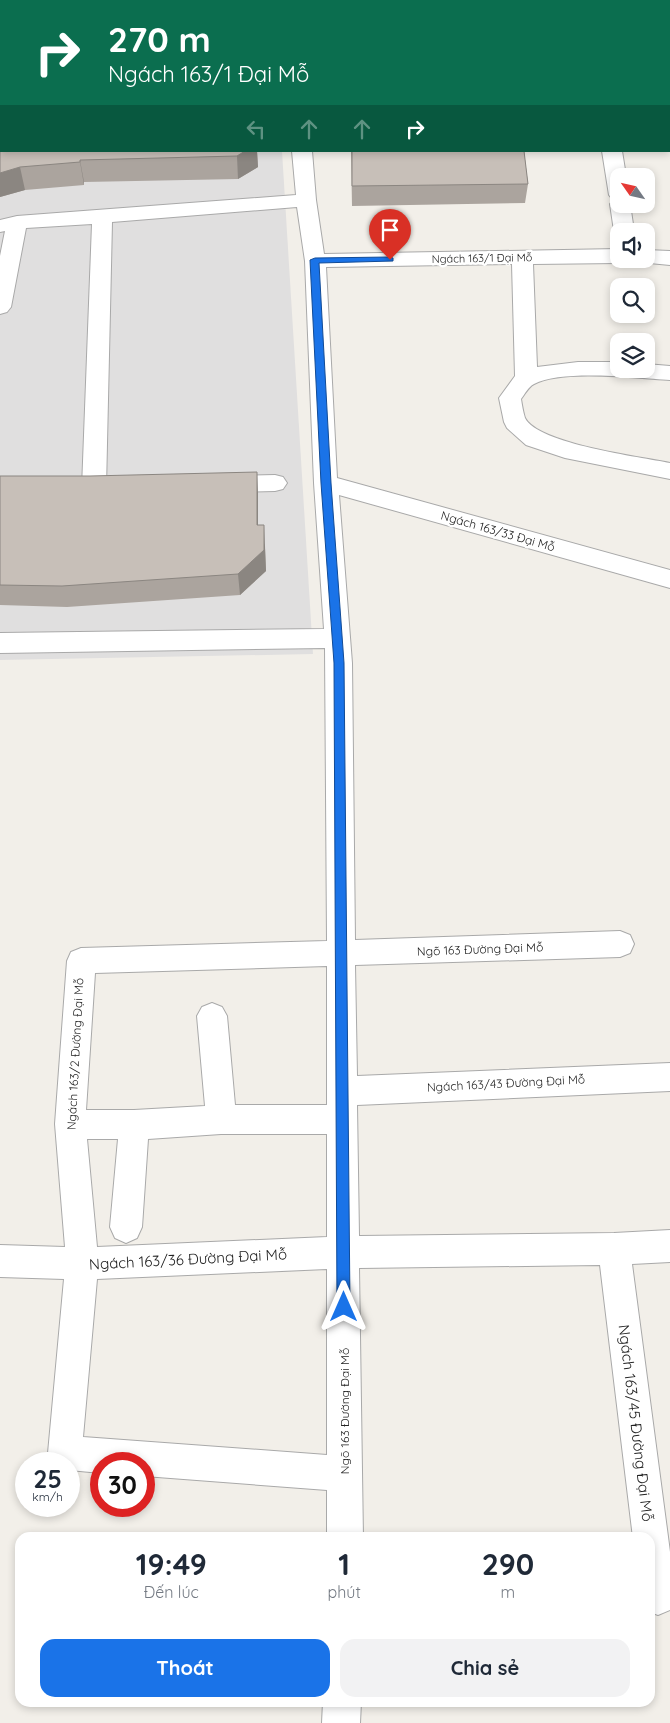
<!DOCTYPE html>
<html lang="vi">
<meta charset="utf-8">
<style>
:root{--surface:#fff;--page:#f2f2f3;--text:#1f2937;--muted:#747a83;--accent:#1a73e8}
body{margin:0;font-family:Quicksand,sans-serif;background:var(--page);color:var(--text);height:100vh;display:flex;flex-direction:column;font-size:19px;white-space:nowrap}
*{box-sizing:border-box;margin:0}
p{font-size:16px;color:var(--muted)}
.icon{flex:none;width:28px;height:28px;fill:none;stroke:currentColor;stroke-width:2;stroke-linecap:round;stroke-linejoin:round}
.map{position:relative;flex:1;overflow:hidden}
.sheet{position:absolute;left:15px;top:1532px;width:640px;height:175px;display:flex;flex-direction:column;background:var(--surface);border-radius:15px;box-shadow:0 2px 8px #0003}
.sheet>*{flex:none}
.hud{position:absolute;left:0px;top:0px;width:670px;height:152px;box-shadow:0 2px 8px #0003;background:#0b6e4f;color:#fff;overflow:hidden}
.needle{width:32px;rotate:304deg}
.buttons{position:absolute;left:610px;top:168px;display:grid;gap:10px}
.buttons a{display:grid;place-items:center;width:45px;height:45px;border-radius:10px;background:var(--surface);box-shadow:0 2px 8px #0003;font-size:25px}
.speed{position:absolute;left:15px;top:1452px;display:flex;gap:10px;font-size:25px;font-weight:700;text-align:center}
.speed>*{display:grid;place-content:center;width:65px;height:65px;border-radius:50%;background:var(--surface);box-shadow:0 2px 8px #0003;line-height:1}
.speed small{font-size:12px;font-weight:400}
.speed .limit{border:8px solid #d22;background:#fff;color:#111}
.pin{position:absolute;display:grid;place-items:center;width:42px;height:42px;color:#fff;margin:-51px -21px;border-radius:50% 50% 50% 0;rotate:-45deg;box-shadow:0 0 5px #0007}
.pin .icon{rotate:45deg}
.me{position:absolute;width:55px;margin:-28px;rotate:0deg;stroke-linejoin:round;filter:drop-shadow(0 0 4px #0008)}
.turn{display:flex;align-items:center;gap:18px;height:105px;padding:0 25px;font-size:22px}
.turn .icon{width:65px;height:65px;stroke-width:2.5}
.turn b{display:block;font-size:35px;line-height:42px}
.lanes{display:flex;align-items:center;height:48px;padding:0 25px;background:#0003;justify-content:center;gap:25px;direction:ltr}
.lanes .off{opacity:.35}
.eta{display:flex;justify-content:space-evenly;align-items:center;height:85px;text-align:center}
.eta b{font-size:30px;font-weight:700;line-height:35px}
.action{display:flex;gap:10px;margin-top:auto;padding:10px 25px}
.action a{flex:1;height:58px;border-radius:15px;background:var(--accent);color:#fff;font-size:20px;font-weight:700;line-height:58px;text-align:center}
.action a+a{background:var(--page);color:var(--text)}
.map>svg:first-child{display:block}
.residential{fill:#e0dfdf}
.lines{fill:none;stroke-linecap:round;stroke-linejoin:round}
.minor-casing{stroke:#a9a9a9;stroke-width:2}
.major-casing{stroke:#a06b00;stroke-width:2}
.minor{fill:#fff;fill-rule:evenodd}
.major{fill:#fcd6a4;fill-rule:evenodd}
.wall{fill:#aba49e}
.shaded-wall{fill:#8b8681}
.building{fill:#c7bfb8;stroke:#8b8681}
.route{fill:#1a73e8;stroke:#114b97}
.labels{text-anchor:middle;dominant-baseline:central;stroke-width:5;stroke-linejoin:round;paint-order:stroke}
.far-street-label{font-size:11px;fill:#222;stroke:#fff}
.street-label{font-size:12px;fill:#222;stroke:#fff}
.near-street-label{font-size:15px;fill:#222;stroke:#fff}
</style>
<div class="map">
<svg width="670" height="1723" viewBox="0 0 670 1723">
<rect width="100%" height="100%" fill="#f2efe9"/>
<!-- residential -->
<path class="residential" d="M0,116L1,151H282L313,654L0,660Z"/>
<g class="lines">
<defs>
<path id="minor" d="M137,0H155V1H137Z
M531,0H549L550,1H532Z
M0,77H1V89H0Z
M292,151H312L316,200L324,254L619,249V259H628L626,261L619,263L533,264L537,367L578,362H619V369H646V364L670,366V380C637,378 562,369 534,384C528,387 525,394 521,399C522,405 523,412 525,418C538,444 641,457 670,463V479L565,458L526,445L507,428L504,422L499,398L515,376L512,264L326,267L337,478L670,570V588L339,495L352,663L355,940L620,931L630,935L634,944L630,953L620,957L355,965L357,1076L670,1063V1091L357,1105L359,1236L614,1233L670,1230V1262L632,1264L670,1552V1610L658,1615L650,1612V1538H633L600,1265L359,1268L363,1538H327V1490L144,1476V1464H101V1473L69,1470V1464H52L48,1453L64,1279L0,1277V1245L65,1247L55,1124L67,961L71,952L81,948L327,941L325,648L0,653V633L324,629L314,483L305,261L297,207L112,222L106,488L102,494L94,496L86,494L82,488L92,224L26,228L11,307L7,312L0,314V256L5,231L0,232V220L17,216L296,195ZM327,966V1105H235L227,1016L222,1007L212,1003L202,1007L197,1016L205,1106L134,1110H86L95,973ZM221,1134H327V1237L97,1247L87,1139H118L110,1227L115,1238L126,1243L137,1238L142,1227L148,1139ZM327,1269V1455L83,1437L97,1279Z
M602,151H622L626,176H619V204H630L634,231H619V236L614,231L610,204L613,200L609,195Z
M646,250L670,251V265L639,262L637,259H646Z
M275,475L283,477L287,483L283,489L275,491L221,492L213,490L209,484L213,478L221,476Z
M323,1702H361L360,1723H322Z"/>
<path id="major" d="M669,51H670V61H669Z
M0,54H1V64H0Z"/>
</defs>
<!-- minor casing -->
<use href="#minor" class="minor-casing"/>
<!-- major casing -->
<use href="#major" class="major-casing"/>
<!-- minor -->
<use href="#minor" class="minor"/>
<!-- major -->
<use href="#major" class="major"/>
</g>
<!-- wall -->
<path class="wall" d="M0,101L257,151L258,167L238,179L84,182V185L25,190L0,197Z
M351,151H524L528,184L525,203L352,206Z
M0,476L258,493V525L265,546L266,571L240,595L67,607L0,605Z"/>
<!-- shaded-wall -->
<path class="shaded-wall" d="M245,151H257L258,167L238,179L237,156Z
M80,160L84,182V185L80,162Z
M20,167L25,190L0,197V173Z
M257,472L258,493V547L257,525Z
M264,525L266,571L240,595L238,574Z"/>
<!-- building -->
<path class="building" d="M0,101H1V151H245L237,156L80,160V162L20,167L0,173Z
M352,151H524L528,184L352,186Z
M257,472V525H264V550L238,574L62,586L0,585V476H90Z"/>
<!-- route -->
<path class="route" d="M390,257L393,258V261L319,263L331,483L344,663L350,1307L349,1312L344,1314L339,1312L337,1307L334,663L321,483L310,260L315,258Z"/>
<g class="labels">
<!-- far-street labels -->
<g class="far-street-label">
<text transform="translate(482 258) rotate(-1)">Ngách 163/1 Đại Mỗ</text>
</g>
<!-- street labels -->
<g class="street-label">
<text transform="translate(498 531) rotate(16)">Ngách 163/33 Đại Mỗ</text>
<text transform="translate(480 949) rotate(-2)">Ngõ 163 Đường Đại Mỗ</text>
<text transform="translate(75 1054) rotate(-87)">Ngách 163/2 Đường Đại Mỗ</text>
<text transform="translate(506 1083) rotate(-3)">Ngách 163/43 Đường Đại Mỗ</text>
<text transform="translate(344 1411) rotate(-90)">Ngõ 163 Đường Đại Mỗ</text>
</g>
<!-- near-street labels -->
<g class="near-street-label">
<text transform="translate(188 1259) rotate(-3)">Ngách 163/36 Đường Đại Mỗ</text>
<text transform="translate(636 1423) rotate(83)">Ngách 163/45 Đường Đại Mỗ</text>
</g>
</g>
</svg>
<div class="buttons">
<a><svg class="needle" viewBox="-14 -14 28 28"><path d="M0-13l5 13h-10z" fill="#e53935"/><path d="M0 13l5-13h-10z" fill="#747a83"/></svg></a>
<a><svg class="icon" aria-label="sound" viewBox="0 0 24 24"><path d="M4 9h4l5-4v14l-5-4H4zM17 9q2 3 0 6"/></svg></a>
<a><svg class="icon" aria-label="search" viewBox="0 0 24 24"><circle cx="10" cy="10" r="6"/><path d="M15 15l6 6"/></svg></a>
<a><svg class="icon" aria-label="layers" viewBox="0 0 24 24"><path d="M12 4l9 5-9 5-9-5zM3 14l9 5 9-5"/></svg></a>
</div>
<div class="speed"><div>25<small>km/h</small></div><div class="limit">30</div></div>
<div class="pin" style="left:390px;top:260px;background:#d93025"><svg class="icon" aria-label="arrive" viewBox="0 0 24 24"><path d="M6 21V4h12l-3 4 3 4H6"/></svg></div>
<svg class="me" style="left:344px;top:1307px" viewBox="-20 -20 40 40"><path d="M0-17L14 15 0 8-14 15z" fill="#1a73e8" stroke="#fff" stroke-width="4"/></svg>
<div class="hud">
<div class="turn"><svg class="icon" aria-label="right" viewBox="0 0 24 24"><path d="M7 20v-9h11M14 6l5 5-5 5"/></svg><div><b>270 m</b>Ngách 163/1 Đại Mỗ</div></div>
<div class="lanes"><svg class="icon off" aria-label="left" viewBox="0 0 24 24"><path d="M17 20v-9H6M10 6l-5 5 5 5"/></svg><svg class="icon off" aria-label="ahead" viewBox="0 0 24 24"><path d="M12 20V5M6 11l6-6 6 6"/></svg><svg class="icon off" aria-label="ahead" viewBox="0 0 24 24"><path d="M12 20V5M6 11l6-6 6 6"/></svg><svg class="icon" aria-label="right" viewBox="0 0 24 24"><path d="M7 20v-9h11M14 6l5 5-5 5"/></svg></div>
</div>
<section class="sheet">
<div class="eta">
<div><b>19:49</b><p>Đến lúc</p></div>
<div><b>1</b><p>phút</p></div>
<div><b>290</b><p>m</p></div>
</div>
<div class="action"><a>Thoát</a><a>Chia sẻ</a></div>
</section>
</div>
